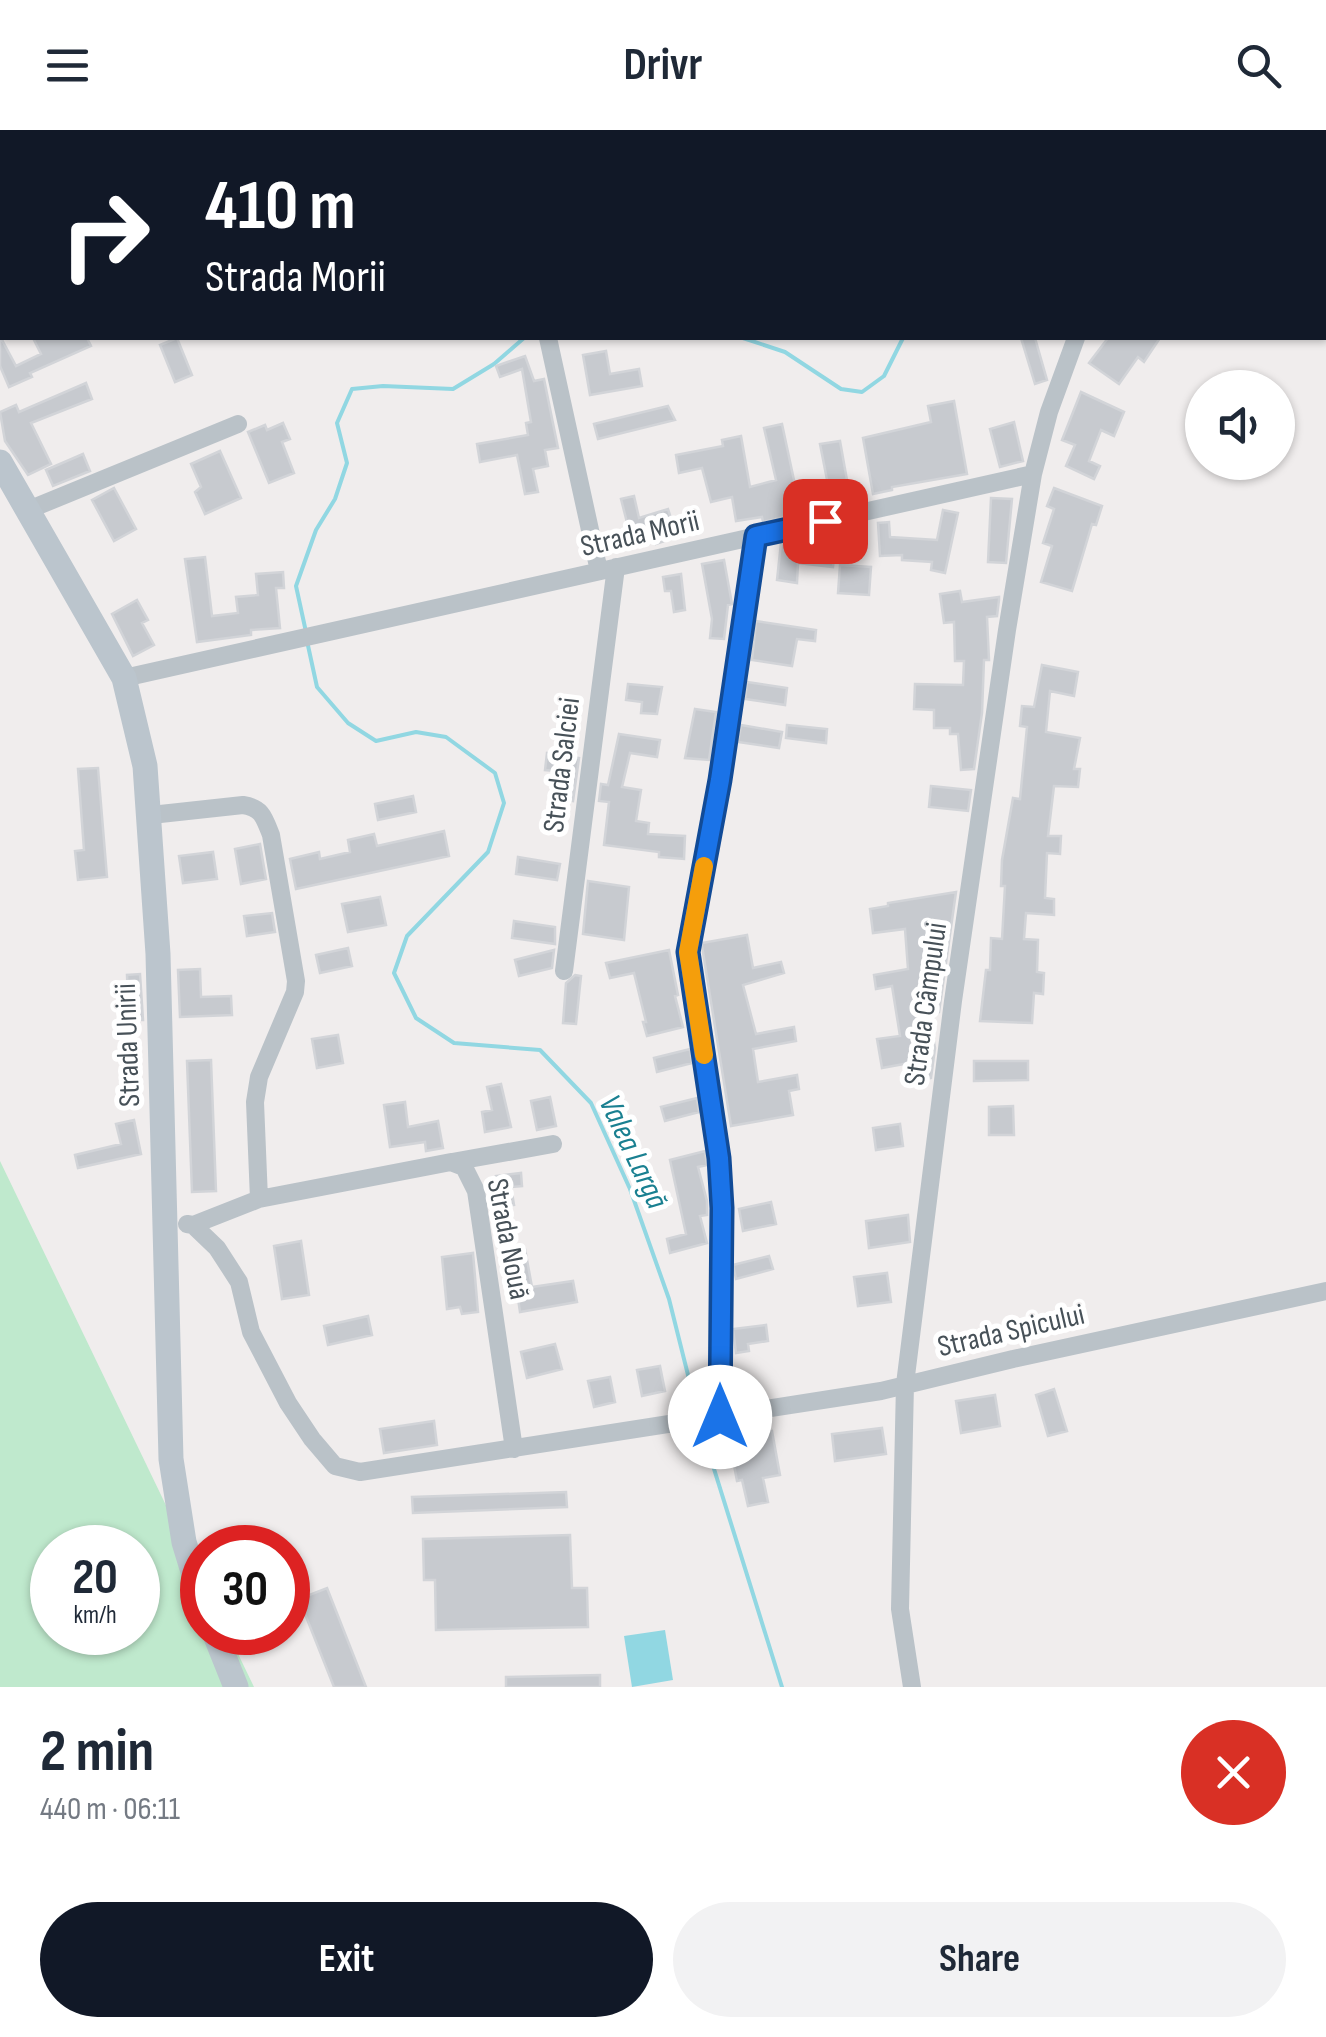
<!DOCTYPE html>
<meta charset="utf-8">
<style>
:root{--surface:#fff;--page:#f2f2f3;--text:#1f2937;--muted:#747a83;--accent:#111827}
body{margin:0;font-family:"Sofia Sans Condensed",sans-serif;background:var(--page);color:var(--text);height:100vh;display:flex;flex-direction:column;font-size:38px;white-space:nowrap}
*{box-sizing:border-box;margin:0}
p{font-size:32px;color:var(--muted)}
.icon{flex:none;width:55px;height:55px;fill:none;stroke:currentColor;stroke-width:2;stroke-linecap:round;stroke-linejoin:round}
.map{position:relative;height:1557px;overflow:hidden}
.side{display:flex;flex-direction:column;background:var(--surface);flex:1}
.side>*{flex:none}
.guide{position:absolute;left:0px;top:0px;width:1328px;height:210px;box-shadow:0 2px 8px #0004;background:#111827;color:#fff;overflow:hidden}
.buttons{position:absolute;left:1185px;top:240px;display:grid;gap:20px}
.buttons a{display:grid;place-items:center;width:110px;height:110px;border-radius:50%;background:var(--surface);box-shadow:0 2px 8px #0004;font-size:50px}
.speed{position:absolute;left:30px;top:1395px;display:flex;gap:20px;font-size:50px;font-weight:700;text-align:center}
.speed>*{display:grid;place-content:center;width:130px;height:130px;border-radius:50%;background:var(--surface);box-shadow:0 2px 8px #0004;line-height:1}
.speed small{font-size:25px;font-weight:400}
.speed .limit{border:15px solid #d22;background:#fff;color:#111}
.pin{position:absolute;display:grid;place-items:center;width:85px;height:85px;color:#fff;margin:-42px;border-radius:20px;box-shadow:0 5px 15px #0006}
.me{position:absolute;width:110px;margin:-55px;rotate:0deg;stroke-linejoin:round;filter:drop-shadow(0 0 8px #0008)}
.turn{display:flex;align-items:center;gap:35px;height:210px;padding:0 40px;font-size:45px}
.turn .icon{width:130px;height:130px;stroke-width:2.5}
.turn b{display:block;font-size:70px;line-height:85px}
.round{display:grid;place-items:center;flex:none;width:105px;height:105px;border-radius:52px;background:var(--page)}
.headline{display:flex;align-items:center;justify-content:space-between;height:170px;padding:0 40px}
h1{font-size:60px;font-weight:700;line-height:75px}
.action{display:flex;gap:20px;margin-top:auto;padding:20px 40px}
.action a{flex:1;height:115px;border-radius:60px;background:var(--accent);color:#fff;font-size:40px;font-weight:700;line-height:115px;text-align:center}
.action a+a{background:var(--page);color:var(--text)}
header{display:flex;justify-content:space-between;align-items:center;height:130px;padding:0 40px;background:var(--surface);font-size:45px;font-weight:700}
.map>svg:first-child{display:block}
.green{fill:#bfe9cd;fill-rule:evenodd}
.water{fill:#91d7e2}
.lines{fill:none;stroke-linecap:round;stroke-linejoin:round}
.stream{stroke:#91d7e2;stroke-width:4}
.building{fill:#c7cacf;stroke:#d2d4d8;stroke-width:2.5}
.minor{stroke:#bac2c8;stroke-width:18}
.secondary{stroke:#bbc5cd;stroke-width:25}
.route-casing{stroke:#114b97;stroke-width:25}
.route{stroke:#1a73e8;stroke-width:18}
.slow{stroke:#f59e0b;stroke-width:18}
.labels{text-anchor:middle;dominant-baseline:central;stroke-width:10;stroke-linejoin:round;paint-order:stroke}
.street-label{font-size:30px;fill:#475158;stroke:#fff}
.water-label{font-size:32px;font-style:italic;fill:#1a8091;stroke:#fff}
</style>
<header><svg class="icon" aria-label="menu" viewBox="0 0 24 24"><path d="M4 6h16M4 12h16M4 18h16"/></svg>Drivr<svg class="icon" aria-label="search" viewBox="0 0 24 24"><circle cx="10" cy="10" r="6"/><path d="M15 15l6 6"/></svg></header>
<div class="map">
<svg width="1326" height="1557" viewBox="0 0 1326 1557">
<rect width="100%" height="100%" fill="#f0eded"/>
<!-- green -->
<path class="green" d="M0,1031L202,1450V1502L228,1503L254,1557H0ZM52,1418H138V1502H52Z"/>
<!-- water -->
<path class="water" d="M665,1500L673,1550L632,1557L624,1506Z"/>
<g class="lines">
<!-- stream -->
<path class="stream" d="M1166,2H1208
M1325,9L1326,8
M743,208L785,222L841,259L862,262L884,246L903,208
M306,502L296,456L316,400L335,369L347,333L337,293L352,259L383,256L453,259L494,234L524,208
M307,511L317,557L348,593L376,611L416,602L446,607L495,643L504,673L488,722L407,806L394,843L416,888L454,913L540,920L591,973L630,1059L669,1169L698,1285
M700,1294L782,1557"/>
</g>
<!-- building -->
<path class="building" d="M0,206L16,236L41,224L33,208H87L91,216L30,243L32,247L9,257L0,236Z
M177,208L192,245L175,252L160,215Z
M1021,208H1035L1047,250L1035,254Z
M1108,208H1160L1144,232L1138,227L1119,254L1089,233Z
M606,221L610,244L639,239L642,256L590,265L583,225Z
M525,226L534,251L544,249L558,318L545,320L548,336L533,339L538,362L525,364L517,325L480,332L477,314L528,305L526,293L531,292L522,239L500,247L496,236Z
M86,253L92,269L31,293L51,334L28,345L5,311L0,282L16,275L19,282Z
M1081,262L1124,282L1114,306L1101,300L1089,331L1100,336L1094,349L1066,336L1075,315L1062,310Z
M954,271L967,344L892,357V360L873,364L863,308L931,292L928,276Z
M668,276L675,290L598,309L594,294Z
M1014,292L1023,331L1000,337L990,299Z
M283,293L290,309L282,312L294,343L269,353L248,302L265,295L267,300Z
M782,294L801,383L763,392L762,387L736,391L732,367L711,372L702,338L679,343L676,325L723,316L722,310L741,306L750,357L776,350L764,298Z
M840,311L850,367L831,370L820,314Z
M220,321L241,368L205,384L195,362L201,357L191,334Z
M83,324L90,341L53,356L46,340Z
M114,358L136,399L114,411L92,370Z
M1054,358L1102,376L1096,395L1092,394L1072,461L1041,452L1052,416L1043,413L1054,379L1047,376Z
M634,366L639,388L668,379L677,407L656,414L655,410L633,416L621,369Z
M991,368L1012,369L1006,433L988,432Z
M943,380L958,383L945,443L931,440L932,432L902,430V425L880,426L878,393L889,392L890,407L937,410Z
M837,401L833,437L798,433L797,453L777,450L781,413L815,417L817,405Z
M205,427L212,486L238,483L236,467L258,465L256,444L283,442L284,458H276L280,498L251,500V505L197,512L185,429Z
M724,430L732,474L728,475L724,509L710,508L712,489L702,434Z
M840,435L871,437L869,465L838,463Z
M681,444L685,480L674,482L671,461H665L663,447Z
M960,461L962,472L999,467V470L997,486L987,487L989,530H984L982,583L974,639L961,640L958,604H950V598H934V580L914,579L915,554L963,555L964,531H955L954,492L944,493L940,464Z
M137,470L148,490L142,493L154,515L133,526L112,484Z
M756,491L816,500L815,511L797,509L792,536L752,530Z
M1042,535L1078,542L1074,566L1050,561L1046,602L1080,608L1074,639H1080L1078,657L1054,656L1048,706H1061L1060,724L1047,723L1045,768L1054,769V785L1026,783L1024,809L1038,810L1037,842L1044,843L1043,864L1034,863L1032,893L980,891L986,840H990L991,808L1002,809L1005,756H1001L1002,730L1013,668L1020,669L1027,597L1020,596L1022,576L1034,577Z
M747,552L787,558L785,575L745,569Z
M628,554L662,557L657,584L641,583L642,572L626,570Z
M695,579L716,582L709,630L685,628Z
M741,595L782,602L779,618L738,612Z
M787,595L827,599L826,613L786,608Z
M619,604L660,610L657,627L630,623L622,657L641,660L636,691L649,693L648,704L685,706L684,729L659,727V722L604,715L609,672L599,671L601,654L608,655Z
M547,623L579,628L573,671L553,668L556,641L545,640Z
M98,638L107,747L78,750L75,721L84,720L78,639Z
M931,656L971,660L968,681L929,677Z
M413,666L416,682L378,690L375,674Z
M444,701L449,726L296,759L290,729L319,722L320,729L350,722L348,710L374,704L377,716Z
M260,714L266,749L241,754L235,719Z
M213,722L217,749L183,753L179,726Z
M518,727L560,734L557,750L516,744Z
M588,751L629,757L624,810L583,804Z
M956,762L939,882L929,883L935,918L931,948L908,953L904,934L882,938L877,909L900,906L892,856L876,859L874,845L908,839L905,799L873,803L870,779L888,776V773Z
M380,767L386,795L348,802L342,774Z
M272,783L275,802L247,806L244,786Z
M514,791L555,797V814L512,808Z
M747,805L753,838L781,832L784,843L743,855L756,904L794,897L796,911L753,919L758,952L797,945L799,959L789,961L793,985L731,996L702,816V813Z
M348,818L352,836L320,843L316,825Z
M554,820L552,838L519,846L515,830Z
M669,820L678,865L675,866L683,897L647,906L643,892H646L634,843L610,848L606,833Z
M200,839L201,867L231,866L232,885L180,887L178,840Z
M140,844L143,890H129L127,845Z
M575,845L581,846L576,894L563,893L566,853Z
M338,905L343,933L317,938L312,909Z
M690,919L692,933L657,942L654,928Z
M211,930L216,1061L192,1062L187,931Z
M974,931H1028V950L974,951Z
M501,954L511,997L485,1002L482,982L492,980L487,957Z
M550,967L556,996L537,1000L531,971Z
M697,968L699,982L665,991L661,977Z
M405,972L408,997L438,991L443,1018L426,1021L425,1012L390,1017L384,975Z
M1013,976L1014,1005H989V977Z
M134,990L141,1024L78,1038L75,1025L121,1014L116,994Z
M900,994L903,1016L876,1020L873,998Z
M705,1021L707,1035L698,1037L707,1071V1085L700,1086L707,1113L670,1123L667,1109L686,1104L670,1030Z
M521,1043L522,1056L511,1057L514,1075L500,1077L496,1046Z
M771,1072L776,1094L743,1101L739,1079Z
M908,1085L910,1112L869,1118L866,1091Z
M301,1111L309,1165L282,1169L274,1116Z
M525,1119L532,1157L573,1151L577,1172L520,1182L515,1148L508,1149L503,1124Z
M473,1123L478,1182L462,1184L460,1177L447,1179L442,1127Z
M769,1126L773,1139L736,1149L733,1135Z
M887,1143L891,1172L858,1176L854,1147Z
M368,1186L372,1205L328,1215L324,1196Z
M766,1195L768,1211L748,1214L749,1221L736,1223L733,1199Z
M555,1214L562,1239L527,1248L521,1222Z
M660,1236L665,1261L642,1266L637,1240Z
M610,1247L615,1272L594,1277L588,1251Z
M1054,1259L1067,1301L1048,1306L1036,1265Z
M995,1265L1000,1296L961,1303L956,1271Z
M434,1291L437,1315L384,1323L380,1299Z
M882,1298L886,1324L835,1331L832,1304Z
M772,1301L780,1345L763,1348L768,1372L748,1376L742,1350L737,1351L729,1309Z
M566,1362L567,1377L413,1383L412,1367Z
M570,1405L572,1458H587L588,1497L436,1500L435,1450H424L423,1409Z
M327,1458L366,1557H334L299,1469Z
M600,1545V1557H506V1547Z"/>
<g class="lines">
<!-- minor -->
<path class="minor" d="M1249,0V2
M57,2L60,0
M583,2L584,0
M700,2L701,0
M0,53L2,51
M1325,90H1326
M548,208L599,441
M28,380L238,294
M124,548L1033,344
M151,685L243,675C262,678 264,687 271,705L296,851L295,862L259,947L255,972L259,1069
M564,841L616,437
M452,1032L553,1014
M187,1094L193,1095L259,1069L451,1032L464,1037L476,1061L514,1319
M193,1095L217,1118L239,1152L251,1202L288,1273L312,1309L335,1336L360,1342L881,1261L1013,1229L1326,1161
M720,1287L719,1028L688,822L720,650L756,406
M912,1557L900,1479L905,1254L953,871L1007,500L1033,344L1049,282L1076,208"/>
<!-- secondary -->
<path class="secondary" d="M0,332L124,548L145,636L158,824L171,1329L184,1412L202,1471
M214,1502L236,1557"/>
</g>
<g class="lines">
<defs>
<path id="route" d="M720,1287L722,1078L719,1028L688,822L720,650L756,406L825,391"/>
</defs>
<!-- route casing -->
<use href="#route" class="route-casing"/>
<!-- route -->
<use href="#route" class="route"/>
<!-- slow -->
<path class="slow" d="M704,736L688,822L704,925"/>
</g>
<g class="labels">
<!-- street labels -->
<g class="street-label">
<text transform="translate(640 404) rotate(-13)">Strada Morii</text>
<text transform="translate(562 635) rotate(-83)">Strada Salciei</text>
<text transform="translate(926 874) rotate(-82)">Strada Câmpului</text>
<text transform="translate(128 915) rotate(-92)">Strada Unirii</text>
<text transform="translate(508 1109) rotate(79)">Strada Nouă</text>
<text transform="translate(1011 1201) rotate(-13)">Strada Spicului</text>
</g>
<!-- water labels -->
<g class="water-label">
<text transform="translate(633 1022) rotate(65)">Valea Largă</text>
</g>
</g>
</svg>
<div class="buttons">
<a><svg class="icon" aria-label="sound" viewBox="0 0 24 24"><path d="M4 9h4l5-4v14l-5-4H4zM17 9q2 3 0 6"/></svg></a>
</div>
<div class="speed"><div>20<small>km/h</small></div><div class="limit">30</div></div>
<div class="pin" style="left:825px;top:391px;background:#d93025"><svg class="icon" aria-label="arrive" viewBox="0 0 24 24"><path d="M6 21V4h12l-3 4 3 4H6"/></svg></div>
<svg class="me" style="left:720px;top:1287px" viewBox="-20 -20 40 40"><circle r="19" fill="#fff"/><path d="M0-13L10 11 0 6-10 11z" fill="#1a73e8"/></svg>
<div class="guide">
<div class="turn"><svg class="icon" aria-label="right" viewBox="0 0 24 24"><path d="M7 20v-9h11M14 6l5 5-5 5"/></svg><div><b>410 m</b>Strada Morii</div></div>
</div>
</div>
<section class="side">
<div class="headline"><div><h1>2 min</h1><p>440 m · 06:11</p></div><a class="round" style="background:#d93025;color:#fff"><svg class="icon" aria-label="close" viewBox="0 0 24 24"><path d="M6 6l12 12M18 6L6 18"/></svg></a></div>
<div class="action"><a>Exit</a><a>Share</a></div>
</section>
